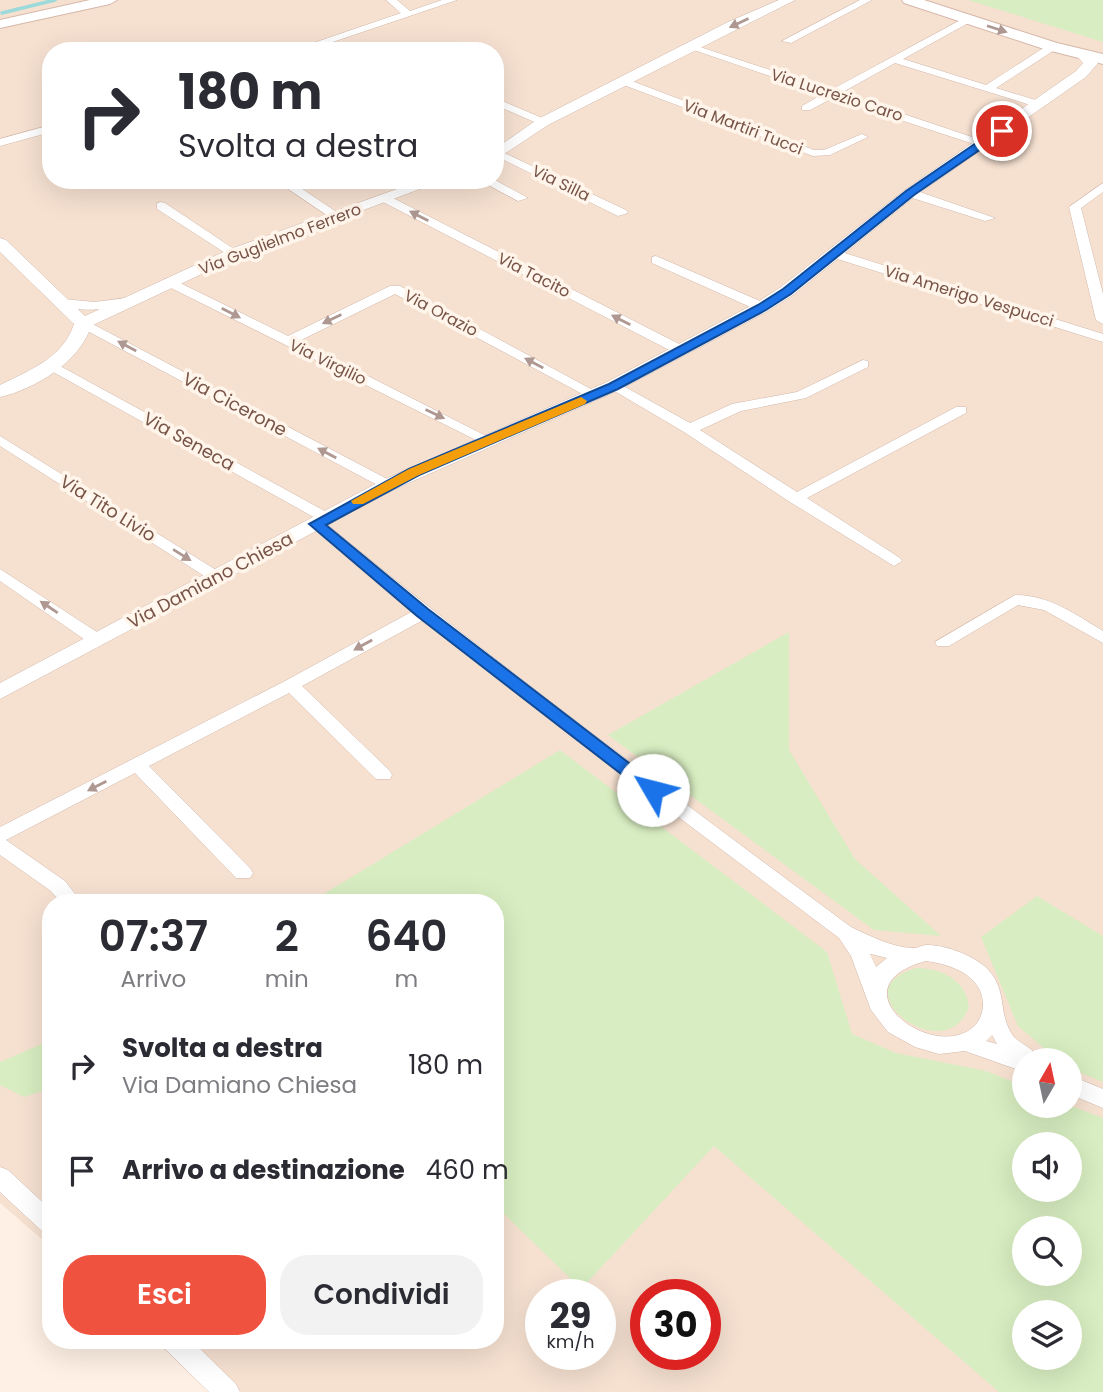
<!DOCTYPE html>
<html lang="it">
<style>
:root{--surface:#fff;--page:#f2f2f3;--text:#2b2b33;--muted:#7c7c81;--accent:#f05240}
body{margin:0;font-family:Poppins,sans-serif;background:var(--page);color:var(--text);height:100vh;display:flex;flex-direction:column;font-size:26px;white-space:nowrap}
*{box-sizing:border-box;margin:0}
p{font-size:23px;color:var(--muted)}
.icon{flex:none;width:38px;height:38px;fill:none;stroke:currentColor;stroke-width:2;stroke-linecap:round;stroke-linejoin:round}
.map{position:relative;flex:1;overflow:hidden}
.drawer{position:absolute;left:42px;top:894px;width:462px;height:455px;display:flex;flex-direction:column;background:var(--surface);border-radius:28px;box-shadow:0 7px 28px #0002}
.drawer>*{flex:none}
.hud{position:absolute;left:42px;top:42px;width:462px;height:147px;border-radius:28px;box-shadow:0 7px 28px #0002;background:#fff;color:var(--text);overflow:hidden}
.needle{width:46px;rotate:9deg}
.fabs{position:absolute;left:1012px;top:1048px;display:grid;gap:14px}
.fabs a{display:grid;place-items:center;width:70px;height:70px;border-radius:50%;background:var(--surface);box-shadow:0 7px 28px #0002;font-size:35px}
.speed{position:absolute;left:525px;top:1279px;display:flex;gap:14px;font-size:35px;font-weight:700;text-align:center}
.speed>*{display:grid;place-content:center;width:91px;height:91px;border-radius:50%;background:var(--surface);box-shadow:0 7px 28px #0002;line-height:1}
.speed small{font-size:18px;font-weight:400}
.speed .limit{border:10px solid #d22;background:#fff;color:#111}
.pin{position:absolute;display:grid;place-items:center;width:60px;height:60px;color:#fff;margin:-30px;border:4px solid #fff;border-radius:50%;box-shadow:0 2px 7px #0007}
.me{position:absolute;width:77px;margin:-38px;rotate:307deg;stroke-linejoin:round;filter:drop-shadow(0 0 5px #0008)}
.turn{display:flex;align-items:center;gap:24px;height:147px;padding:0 21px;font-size:32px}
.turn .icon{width:91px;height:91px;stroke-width:2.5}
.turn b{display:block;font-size:49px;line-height:60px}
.eta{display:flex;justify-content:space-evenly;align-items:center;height:119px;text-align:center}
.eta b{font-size:42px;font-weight:600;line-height:49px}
.cta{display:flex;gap:14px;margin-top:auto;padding:14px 21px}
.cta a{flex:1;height:80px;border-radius:28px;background:var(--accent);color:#fff;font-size:28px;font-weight:600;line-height:80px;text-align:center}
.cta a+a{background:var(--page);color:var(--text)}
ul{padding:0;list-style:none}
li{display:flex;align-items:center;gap:21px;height:105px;padding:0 21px}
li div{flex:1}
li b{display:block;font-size:26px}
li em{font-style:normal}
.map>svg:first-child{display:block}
.residential{fill:#f6e1d1;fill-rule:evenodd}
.green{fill:#d8edc1;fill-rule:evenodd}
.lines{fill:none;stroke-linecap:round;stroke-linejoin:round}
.stream{stroke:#9cd9db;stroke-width:3.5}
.minor-casing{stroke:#d2b8ab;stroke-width:1}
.tertiary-casing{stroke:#d2b8ab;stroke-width:1}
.secondary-casing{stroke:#d6b7a9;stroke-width:2}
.minor{fill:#fff;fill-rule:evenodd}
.tertiary{fill:#fff;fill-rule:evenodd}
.secondary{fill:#fff;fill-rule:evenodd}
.oneway{fill:#ae9891}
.route{fill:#1a73e8;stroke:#114b97;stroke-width:2}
.slow{fill:#f59e0b}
.labels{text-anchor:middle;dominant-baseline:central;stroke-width:7;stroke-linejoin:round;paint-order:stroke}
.far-street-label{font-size:16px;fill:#785347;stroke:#fff5eb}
.street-label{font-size:18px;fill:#785347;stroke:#fff5eb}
</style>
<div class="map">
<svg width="1103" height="1392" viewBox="0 0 1103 1392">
<rect width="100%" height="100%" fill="#fef0e4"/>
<!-- residential -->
<path class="residential" d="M0,0H1103V1392H210L155,1341L495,1340V903H51V1247L0,1203ZM51,51H495V180H51ZM1024,1060H1069V1106H1024ZM1024,1144H1069V1190H1024ZM1024,1228H1069V1274H1024ZM541,1295H600V1354H541ZM646,1295H705V1354H646ZM1024,1312H1069V1358H1024Z"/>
<!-- green -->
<path class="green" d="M968,0H1103V42Z
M789,632V750L855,859L941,936L874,930L608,735Z
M560,750L827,952L852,1034L896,1053L986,1071L1024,1086V1106L1069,1105L1103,1118V1392H999L714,1146L581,1289L495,1205V903H309ZM1069,1144V1190H1024V1144ZM1069,1228V1274H1024V1228ZM1024,1312H1069V1358H1024Z
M1037,896L1103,936V1082L1069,1068V1060H1058L1018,1026L981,937Z
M917,968C942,969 965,979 969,1006C948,1072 836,989 917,968Z
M51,1040V1088L24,1097L0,1085V1062Z"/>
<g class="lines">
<!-- stream -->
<path class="stream" d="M2,13L55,0"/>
<defs>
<path id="minor" d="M386,0H397L410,11L442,0H457L306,51H290L401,13Z
M860,0H872L791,43L782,41Z
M968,16L972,17V21L903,59L986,85L1048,45H1056V49L996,88L1042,102V106H1034L895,63L841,93L987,142V146L983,147L833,98L810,110H802V106L823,94L685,47L694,45L831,90Z
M621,80H629L814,150H824L862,134L868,137L830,155L813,156L621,84Z
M495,98L547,120L549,122L539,124L495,105Z
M51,125V132L0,146V139Z
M500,151L626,210L628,213L618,216L496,156V152Z
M275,180H289L344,217L334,220Z
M479,180H495L528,198L518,201Z
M1103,183V192L1081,208L1103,294V324L1096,320L1069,207Z
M906,190H914L995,218L985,221L906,196Z
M387,195L687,348L689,351L682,355L677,354L383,202V196Z
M161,202L165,203L240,253L238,256H230L157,209V203Z
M835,250L1103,334V342L831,257V251Z
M656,256L767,304L769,307L767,310H757L652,263V257Z
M170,278L288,336L390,286H400L602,395L595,399L590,398L395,294L299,341L494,440L487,444L482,443L165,285V279Z
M126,298L133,302L131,305C112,309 71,314 56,303L63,299L95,302Z
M83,319L393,482L396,485L388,490L383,488L78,326L76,323Z
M863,360L868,361V367L806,398L741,411L700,430L797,492L956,407H966V413L807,498L900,558L902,561L894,566L790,502L684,432L606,386L608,383H618L690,423L732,404L797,392Z
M51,361L332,515L335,518L332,521L324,522C495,663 673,795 851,927C870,936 891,947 912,948C917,949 922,945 927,945C945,945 969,954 983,965C1010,987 996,1014 1014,1037C1019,1042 1026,1046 1032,1050L1034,1060H1024V1072L965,1051L939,1054L915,1047L888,1032L871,1010L851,956L839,938L571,736L423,620L302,686L390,771L392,775L390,779H376L289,693L149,766L250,868L253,873L250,878H236L135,773L6,840L65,881L82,903H61L51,891L0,855V827L285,681L413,611L311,527L309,524L311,521L319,520L46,368V362ZM870,954H871L887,958L876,967ZM926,961C951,964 984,976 983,1006C982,1018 976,1027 966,1032C922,1055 837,985 926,961ZM992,1035L997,1044L986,1041Z
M0,436L221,573L223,576L215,581L209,579L0,446Z
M0,569L103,636L105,640L103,644H91L0,581Z
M1015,595C1049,595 1075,614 1103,631V643L1044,610L1018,605L949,646H937L935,642Z
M1069,1075L1103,1089V1108L1069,1094Z
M0,1167L8,1170L51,1210V1235L43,1232L0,1192Z
M161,1340H191L236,1384L240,1392H209L164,1348Z"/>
<path id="tertiary" d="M779,0H795L548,125L495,160V149L538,119L728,22Z
M1083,51L1098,63L1086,77L915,196L793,295L768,311L619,390L395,489L0,699V683L381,481L607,382L756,303L781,287L905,190L1076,71L1083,63L1076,55Z
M422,180H444L240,256L91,326C80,362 35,389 0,397V385C30,370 63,358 74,324L0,252V238L6,240L85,316L228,250Z"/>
<path id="secondary" d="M90,0H117L110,4L0,28V20Z
M902,0H924L1057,43L1103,54V64L1047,50L904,3Z"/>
</defs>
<!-- minor casing -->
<use href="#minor" class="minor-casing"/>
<!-- tertiary casing -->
<use href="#tertiary" class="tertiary-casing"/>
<!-- secondary casing -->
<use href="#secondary" class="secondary-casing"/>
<!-- minor -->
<use href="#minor" class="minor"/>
<!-- tertiary -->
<use href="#tertiary" class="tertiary"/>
<!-- secondary -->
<use href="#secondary" class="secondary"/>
</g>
<!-- one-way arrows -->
<defs><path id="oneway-solid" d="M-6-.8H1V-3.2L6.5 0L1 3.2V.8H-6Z" transform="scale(1.75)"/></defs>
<g class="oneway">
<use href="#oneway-solid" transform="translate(739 23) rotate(155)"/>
<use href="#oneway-solid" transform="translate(997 29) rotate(18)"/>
<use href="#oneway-solid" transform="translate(419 216) rotate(-153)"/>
<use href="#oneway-solid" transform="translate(231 313) rotate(27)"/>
<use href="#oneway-solid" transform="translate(332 319) rotate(154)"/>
<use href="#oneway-solid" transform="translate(621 320) rotate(-153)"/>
<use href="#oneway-solid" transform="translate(127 346) rotate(-152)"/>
<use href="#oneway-solid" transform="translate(534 363) rotate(-152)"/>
<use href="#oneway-solid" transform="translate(435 414) rotate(26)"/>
<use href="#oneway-solid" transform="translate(327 453) rotate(-152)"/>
<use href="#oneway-solid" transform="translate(182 555) rotate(32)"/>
<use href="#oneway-solid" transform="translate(49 607) rotate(-146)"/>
<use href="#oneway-solid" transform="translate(363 645) rotate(151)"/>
<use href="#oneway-solid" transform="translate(97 786) rotate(153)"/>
</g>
<!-- route -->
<path class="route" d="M998,128L1007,131L914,195L791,294L766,310L618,389L419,475L326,525L428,609L659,786L661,790L659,794H647L417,616L309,524L409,469L609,384L758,305L783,289L906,191Z"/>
<!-- slow -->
<path class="slow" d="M581,397L587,401L585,404L419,475L363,504H353L351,501L409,469Z"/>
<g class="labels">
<!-- far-street labels -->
<g class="far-street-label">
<text transform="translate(837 95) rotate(18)">Via Lucrezio Caro</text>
<text transform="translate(743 127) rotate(21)">Via Martiri Tucci</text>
<text transform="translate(561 183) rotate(26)">Via Silla</text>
<text transform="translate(280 239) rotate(-21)">Via Guglielmo Ferrero</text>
<text transform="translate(534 275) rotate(27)">Via Tacito</text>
<text transform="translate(969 296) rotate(17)">Via Amerigo Vespucci</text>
<text transform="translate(441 313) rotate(28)">Via Orazio</text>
<text transform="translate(328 362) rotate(26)">Via Virgilio</text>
</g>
<!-- street labels -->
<g class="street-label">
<text transform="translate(235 404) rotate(28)">Via Cicerone</text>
<text transform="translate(189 441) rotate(29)">Via Seneca</text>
<text transform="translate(108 508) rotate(32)">Via Tito Livio</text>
<text transform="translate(210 580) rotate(-28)">Via Damiano Chiesa</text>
</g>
</g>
</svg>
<div class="fabs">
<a><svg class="needle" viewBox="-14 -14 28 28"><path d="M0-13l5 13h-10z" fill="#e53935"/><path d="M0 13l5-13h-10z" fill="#7c7c81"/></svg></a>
<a><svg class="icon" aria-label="sound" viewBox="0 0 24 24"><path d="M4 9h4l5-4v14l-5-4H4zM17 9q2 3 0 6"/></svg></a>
<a><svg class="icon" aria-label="search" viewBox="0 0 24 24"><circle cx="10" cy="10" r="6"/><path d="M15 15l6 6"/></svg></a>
<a><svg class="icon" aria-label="layers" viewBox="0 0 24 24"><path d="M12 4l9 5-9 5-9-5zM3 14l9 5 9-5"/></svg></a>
</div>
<div class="speed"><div>29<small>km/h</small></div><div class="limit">30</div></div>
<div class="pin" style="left:1002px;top:131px;background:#d93025"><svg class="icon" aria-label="arrive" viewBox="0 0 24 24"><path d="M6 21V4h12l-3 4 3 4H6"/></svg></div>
<svg class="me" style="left:653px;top:790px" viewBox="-20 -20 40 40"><circle r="19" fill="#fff"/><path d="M0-13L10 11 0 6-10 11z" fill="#1a73e8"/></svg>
<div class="hud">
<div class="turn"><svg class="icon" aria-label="right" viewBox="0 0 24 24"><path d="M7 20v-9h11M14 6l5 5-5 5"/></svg><div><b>180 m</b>Svolta a destra</div></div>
</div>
<section class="drawer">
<div class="eta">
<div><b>07:37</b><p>Arrivo</p></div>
<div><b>2</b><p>min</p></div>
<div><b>640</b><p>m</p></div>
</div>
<ul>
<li><svg class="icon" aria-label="right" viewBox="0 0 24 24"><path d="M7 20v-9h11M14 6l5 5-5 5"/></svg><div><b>Svolta a destra</b><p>Via Damiano Chiesa</p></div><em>180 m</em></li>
<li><svg class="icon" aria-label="arrive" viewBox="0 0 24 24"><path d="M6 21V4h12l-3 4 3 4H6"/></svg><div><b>Arrivo a destinazione</b></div><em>460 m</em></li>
</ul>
<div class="cta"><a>Esci</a><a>Condividi</a></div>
</section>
</div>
